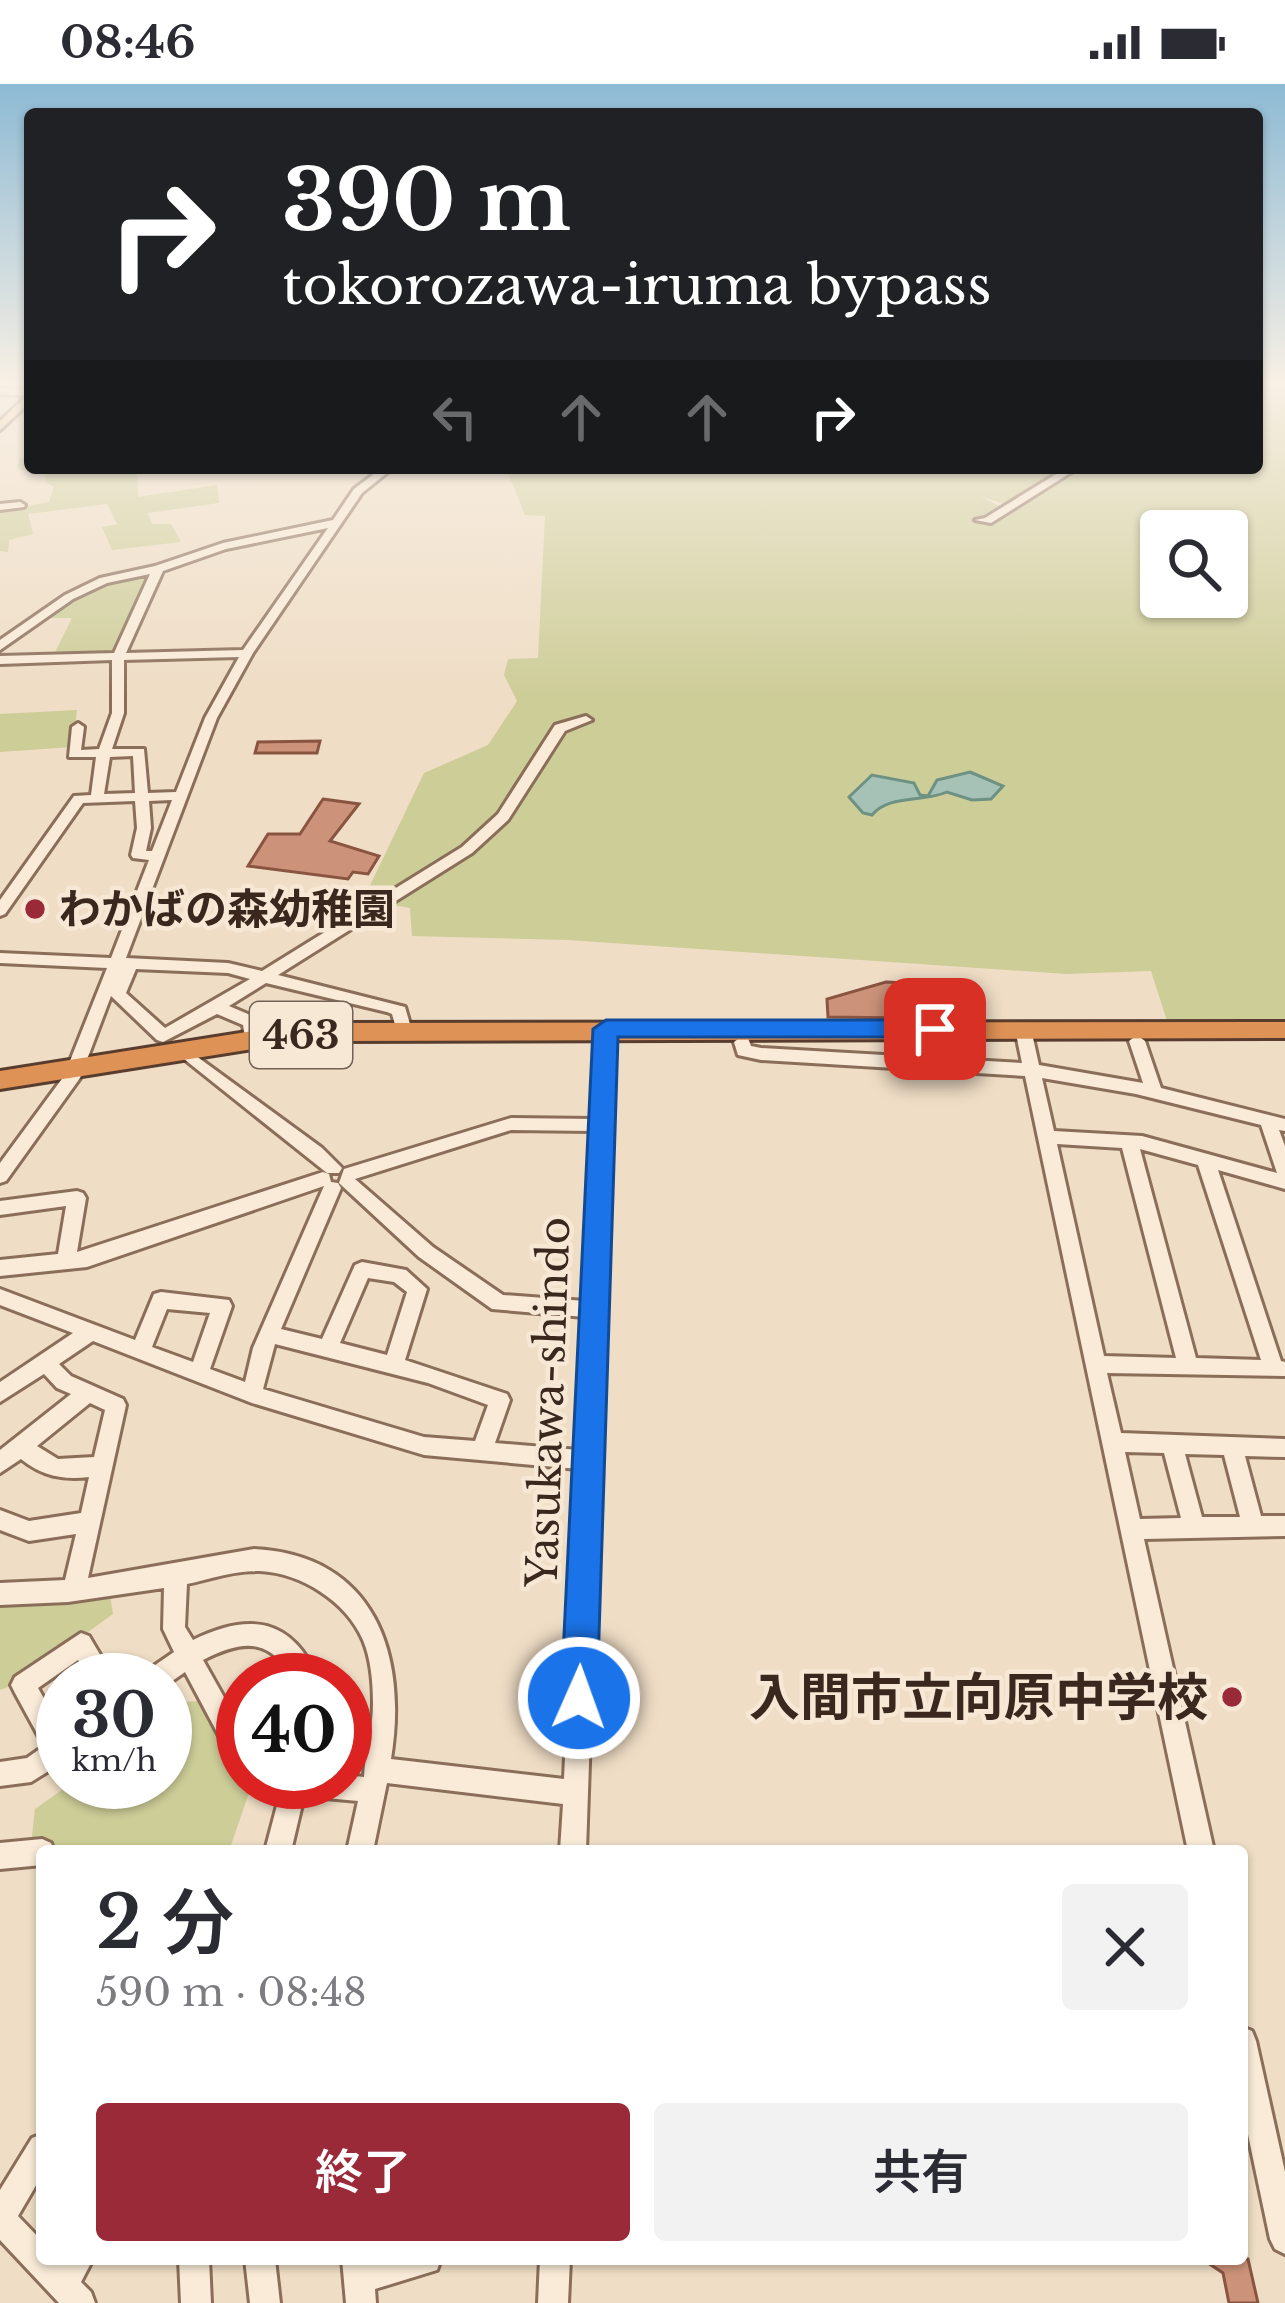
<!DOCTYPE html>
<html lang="ja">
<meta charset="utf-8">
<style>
:root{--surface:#fff;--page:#f2f2f3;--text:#2b2b33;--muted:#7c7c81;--accent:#9a2a38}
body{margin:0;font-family:"Libre Baskerville","Noto Sans JP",serif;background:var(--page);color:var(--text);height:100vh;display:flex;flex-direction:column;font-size:45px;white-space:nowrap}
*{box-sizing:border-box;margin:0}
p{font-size:39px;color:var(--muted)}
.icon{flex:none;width:66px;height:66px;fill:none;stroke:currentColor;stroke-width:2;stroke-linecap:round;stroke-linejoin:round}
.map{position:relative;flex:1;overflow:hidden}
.drawer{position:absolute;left:36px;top:1761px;width:1212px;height:420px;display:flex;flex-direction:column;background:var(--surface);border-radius:12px;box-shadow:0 3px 9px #0004}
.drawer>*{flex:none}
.top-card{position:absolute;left:24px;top:24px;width:1239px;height:366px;border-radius:12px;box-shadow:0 3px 9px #0004;background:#202124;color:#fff;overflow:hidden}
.fabs{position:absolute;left:1140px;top:426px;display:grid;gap:24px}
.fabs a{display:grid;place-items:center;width:108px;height:108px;border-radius:12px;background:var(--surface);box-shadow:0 3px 9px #0004;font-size:60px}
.speed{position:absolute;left:36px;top:1569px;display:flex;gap:24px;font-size:60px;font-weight:700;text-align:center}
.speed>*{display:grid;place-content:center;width:156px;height:156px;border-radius:50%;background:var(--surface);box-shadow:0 3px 9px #0004;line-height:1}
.speed small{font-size:30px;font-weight:400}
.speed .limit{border:18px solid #d22;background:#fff;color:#111}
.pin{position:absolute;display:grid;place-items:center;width:102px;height:102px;color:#fff;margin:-51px;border-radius:24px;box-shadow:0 6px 18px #0006}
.me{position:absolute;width:132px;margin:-66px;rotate:2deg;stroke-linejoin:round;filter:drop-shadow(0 0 9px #0008)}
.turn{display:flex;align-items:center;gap:42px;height:252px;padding:0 60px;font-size:54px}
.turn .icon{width:156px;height:156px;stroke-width:2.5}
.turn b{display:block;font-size:84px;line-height:102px}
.lanes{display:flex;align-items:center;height:114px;padding:0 60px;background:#0003;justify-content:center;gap:60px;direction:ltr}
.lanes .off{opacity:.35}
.round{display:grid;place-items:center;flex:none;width:126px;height:126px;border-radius:12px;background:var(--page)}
.overview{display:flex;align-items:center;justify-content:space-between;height:204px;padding:0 60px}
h1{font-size:72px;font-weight:600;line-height:90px}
.action{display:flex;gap:24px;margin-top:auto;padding:24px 60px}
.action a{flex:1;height:138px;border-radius:12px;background:var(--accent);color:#fff;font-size:48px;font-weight:600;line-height:138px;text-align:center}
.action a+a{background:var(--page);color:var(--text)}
.status{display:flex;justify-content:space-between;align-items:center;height:84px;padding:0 60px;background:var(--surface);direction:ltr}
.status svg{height:33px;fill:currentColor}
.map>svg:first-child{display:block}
.green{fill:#cdcd98;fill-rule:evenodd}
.water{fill:#a6c2b7;stroke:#6d9183;stroke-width:3}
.building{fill:#cd937a;stroke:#895440;stroke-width:3}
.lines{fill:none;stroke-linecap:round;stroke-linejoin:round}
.minor-casing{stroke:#8a6e5a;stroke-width:6}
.major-casing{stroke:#583d2f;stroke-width:6}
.highway-casing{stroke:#583d2f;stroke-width:6}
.minor{fill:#f9ebd8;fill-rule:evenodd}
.major{fill:#f2cd9c;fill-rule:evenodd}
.highway{fill:#df9255;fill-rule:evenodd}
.route{fill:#1a73e8;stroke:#114b97;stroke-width:3}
.poi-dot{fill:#9a2a38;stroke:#f6e8d4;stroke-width:4.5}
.labels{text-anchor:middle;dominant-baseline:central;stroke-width:9;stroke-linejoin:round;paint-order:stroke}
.shield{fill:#f6e8d4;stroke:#726255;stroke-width:3}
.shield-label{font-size:39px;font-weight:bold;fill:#3a281f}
.poi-label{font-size:42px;font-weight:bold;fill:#3a281f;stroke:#f6e8d4;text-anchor:start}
.street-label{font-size:42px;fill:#3a281f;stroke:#f6e8d4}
.near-poi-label{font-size:51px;font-weight:bold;fill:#3a281f;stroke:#f6e8d4;text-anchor:end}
</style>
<div class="status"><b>08:46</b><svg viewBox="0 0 49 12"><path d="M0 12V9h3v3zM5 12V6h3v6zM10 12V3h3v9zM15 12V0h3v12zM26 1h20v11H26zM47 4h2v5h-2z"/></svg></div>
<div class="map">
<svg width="1285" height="2219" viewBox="0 0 1285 2219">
<rect width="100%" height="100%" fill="#efddc5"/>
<!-- green -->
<path class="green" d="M1257,302H1285V940H1168L1151,887L1066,890L568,856L412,852L410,824L363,816L424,689L488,661L517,617L504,591L508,575L538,574L545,432L525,431L506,384H1067L1008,421L980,412L1009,427L1078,384H1257ZM1161,447H1227V513H1161Z
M20,374H30V384H137L138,413L217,401L219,419L148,429L152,440H171L181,458L112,466L102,443L117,440L107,420L28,430L33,450L9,456L8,468L0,467V427L49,418L54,403L46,399L45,389L17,385Z
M161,487L123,575L52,574L72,534H43L107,498Z
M77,626L73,663L0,668V630Z
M109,1504L113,1530L16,1600L0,1606V1516Z
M198,1617L250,1706L229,1767H71L31,1761L35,1725L73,1698H165V1630L181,1618Z"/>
<!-- water -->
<path class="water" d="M970,688L1003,702L991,715L972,716L947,708C922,719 889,710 872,731L863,729L849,713L872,691L914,699L920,711L928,712L937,696Z"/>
<!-- building -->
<path class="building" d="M320,657L317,669H255L258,658Z
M323,715L359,720L330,757L379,772L368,790L353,788L348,795L248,782L268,750H300Z
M886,898L905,899L910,934L828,933L827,915Z
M1202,2175H1248L1258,2219H1229L1223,2189Z"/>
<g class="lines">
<defs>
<path id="minor" d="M0,304L30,306V312L0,310Z
M382,384H393L362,409L253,569L217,634L126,874L228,879L262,887L462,763L498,730L555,641L586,632L592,636L565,647L508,736L472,769L278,891L405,923L412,947L410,951H398L392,930L387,928L266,899L229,922L257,934L260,956L258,960H246L243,941L217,930L163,958L157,956L111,912L80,994L6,1097L0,1099V1079L64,992L107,884L0,879V869L111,874L149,776L133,774L131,771L137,744L135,717L83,719L5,830L0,832V816L74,712L91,711L96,673H69L72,643L78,639L84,643L81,666L99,665L112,629V576L0,580V572L114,569L150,490L107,499L73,515L0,566V556L65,511L100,494L155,482L223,459L333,436L354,405ZM328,444L243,566L126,569L163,487L226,465ZM239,573L205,634L176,708L148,709L144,665H112L124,629V576ZM133,672L135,709L104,710L110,673ZM172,716L152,767H146L151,744L149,717ZM136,885L228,889L250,895L165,944L126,909Z
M1066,384H1078L991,439L975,436L985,434Z
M20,418L25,421L24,423L0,426V420Z
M606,939L614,945L586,1767H560L563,1720L387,1699L373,1767H347L358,1717L304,1712L291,1767H265L280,1710L270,1707L267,1698H345V1691L364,1693C365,1669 373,1645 373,1620C373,1599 371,1575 363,1556C346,1517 301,1489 260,1487C235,1486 211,1495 187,1500L185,1543L193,1556C250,1528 292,1534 319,1596H294C270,1554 244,1555 203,1576L243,1647V1683L234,1680L185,1588L165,1602V1596H141L145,1588L174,1568L163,1545L164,1504L68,1518L0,1521V1499L65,1496L76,1450L29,1457L0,1446V1426L29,1437L81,1429L89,1393C62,1396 42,1392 21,1375L0,1389V1366L71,1310L57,1304L44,1290L0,1318V1298L73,1249L0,1221V1205L135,1256L154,1210L161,1208L229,1216L232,1222L210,1285L245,1298L253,1264L324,1102L87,1183L0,1192V1176L58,1170L66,1122L0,1131V1117L77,1107L83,1109L86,1114L77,1168L323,1088L329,1090L331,1098L338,1099L341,1104L281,1245L322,1255L355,1181L362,1178L406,1186L427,1205L405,1276L507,1310L510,1316L495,1359L579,1366L585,1233L492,1225L419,1173L339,1099L344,1085L511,1034L594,1035L598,945ZM511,1046L593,1047L585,1217L503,1211L433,1163L355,1095ZM368,1194L394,1198L407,1208L387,1271L340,1259ZM167,1225L210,1229L193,1278L152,1263ZM93,1257L252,1319L424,1371L578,1385L564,1695L391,1675C408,1571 375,1471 254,1465L88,1494L126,1321L123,1315L71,1292L59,1280ZM275,1260L428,1299L488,1321L475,1357L424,1353L263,1305ZM90,1319L105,1326L94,1373L58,1375L37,1362Z
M1023,939L1031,945L1039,981L1143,999L1129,957L1137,951L1145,957L1161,1004L1285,1035V1047L1279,1046L1285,1062V1105L1218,1086L1281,1277L1285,1278V1292L1107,1289L1121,1349L1285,1355V1373L1245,1372L1261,1432H1285V1452L1144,1455L1214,1767H1188L1025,992L761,976L738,971L734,958L742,952L748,954L751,962L761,964L1022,979L1015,945ZM1042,994L1136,1010L1261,1041L1277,1089L1142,1052L1054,1047ZM1057,1060L1122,1064L1176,1274L1104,1272ZM1140,1065L1198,1081L1261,1276L1196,1274ZM1125,1368L1164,1369L1181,1434L1140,1435ZM1185,1370L1224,1371L1240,1433H1202Z
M192,969L322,1064L342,1084L339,1089H327L184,975Z
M81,1549L89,1552L115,1596H90L78,1576L38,1604L63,1648V1678L31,1698L0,1702V1678L27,1674L44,1662L15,1609L11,1601L15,1593Z
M42,1755L51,1759L54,1767H42V1781L0,1785V1759Z
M1242,1943L1252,1947L1256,1957L1285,2088V2170L1275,2165L1270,2155L1242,2022Z
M42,2050V2091L18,2132L42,2157V2175H93L81,2198L91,2208L95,2219H59L0,2156V2106L32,2054Z
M179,2175H209L211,2219H181Z
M245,2175H275L280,2219H250Z
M342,2175H441L437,2186L375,2205L376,2219H346Z
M540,2175H570L568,2219H538Z"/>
<path id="major" d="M30,309V318L0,346V337Z"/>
<path id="highway" d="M1285,938V954L338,957L272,962L0,1005V987L272,944L338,939Z"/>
</defs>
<!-- minor casing -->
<use href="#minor" class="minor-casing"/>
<!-- major casing -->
<use href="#major" class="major-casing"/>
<!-- highway casing -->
<use href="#highway" class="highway-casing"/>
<!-- minor -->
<use href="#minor" class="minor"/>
<!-- major -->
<use href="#major" class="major"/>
<!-- highway -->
<use href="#highway" class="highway"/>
</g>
<!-- sky -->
<linearGradient id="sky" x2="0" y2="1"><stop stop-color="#8dbad4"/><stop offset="0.49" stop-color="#f8f0e5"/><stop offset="1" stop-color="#f8f0e5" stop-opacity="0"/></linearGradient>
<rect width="1285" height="612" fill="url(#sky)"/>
<!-- route -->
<path class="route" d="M606,936H935L947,945L935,953H618L597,1614L592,1626L579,1632L566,1626L561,1614L593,945Z"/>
<!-- markers -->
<g class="poi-dot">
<circle cx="35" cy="825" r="12"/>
<circle cx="1232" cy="1613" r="12"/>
</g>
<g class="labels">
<!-- shield labels -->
<rect class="shield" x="250" y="918" width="102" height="66" rx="9"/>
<g class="shield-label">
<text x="301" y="951">463</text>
</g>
<!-- poi labels -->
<g class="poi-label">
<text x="59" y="825">わかばの森幼稚園</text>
</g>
<!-- street labels -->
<g class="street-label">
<text transform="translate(548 1318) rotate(-88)">Yasukawa-shindo</text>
</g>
<!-- near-poi labels -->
<g class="near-poi-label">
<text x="1208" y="1613">入間市立向原中学校</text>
</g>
</g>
</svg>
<div class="fabs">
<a><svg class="icon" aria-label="search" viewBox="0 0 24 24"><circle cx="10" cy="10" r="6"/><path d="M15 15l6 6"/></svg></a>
</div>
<div class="speed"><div>30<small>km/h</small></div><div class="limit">40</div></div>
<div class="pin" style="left:935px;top:945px;background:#d93025"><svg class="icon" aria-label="arrive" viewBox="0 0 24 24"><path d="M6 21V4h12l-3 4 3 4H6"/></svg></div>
<svg class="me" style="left:579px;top:1614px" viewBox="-20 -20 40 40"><circle r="17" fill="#1a73e8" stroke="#fff" stroke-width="3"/><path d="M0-11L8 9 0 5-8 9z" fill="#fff"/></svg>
<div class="top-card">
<div class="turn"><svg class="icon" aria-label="right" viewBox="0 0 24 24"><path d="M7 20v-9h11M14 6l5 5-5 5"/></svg><div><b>390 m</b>tokorozawa-iruma bypass</div></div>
<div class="lanes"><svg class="icon off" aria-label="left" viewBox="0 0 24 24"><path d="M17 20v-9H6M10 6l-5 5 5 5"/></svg><svg class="icon off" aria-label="ahead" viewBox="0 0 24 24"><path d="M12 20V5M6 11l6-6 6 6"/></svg><svg class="icon off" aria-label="ahead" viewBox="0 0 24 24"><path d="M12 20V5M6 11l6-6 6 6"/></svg><svg class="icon" aria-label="right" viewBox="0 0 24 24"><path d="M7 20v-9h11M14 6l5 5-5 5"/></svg></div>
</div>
<section class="drawer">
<div class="overview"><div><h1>2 分</h1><p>590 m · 08:48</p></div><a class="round"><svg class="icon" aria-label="close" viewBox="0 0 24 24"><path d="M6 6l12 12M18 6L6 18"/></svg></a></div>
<div class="action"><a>終了</a><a>共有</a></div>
</section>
</div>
